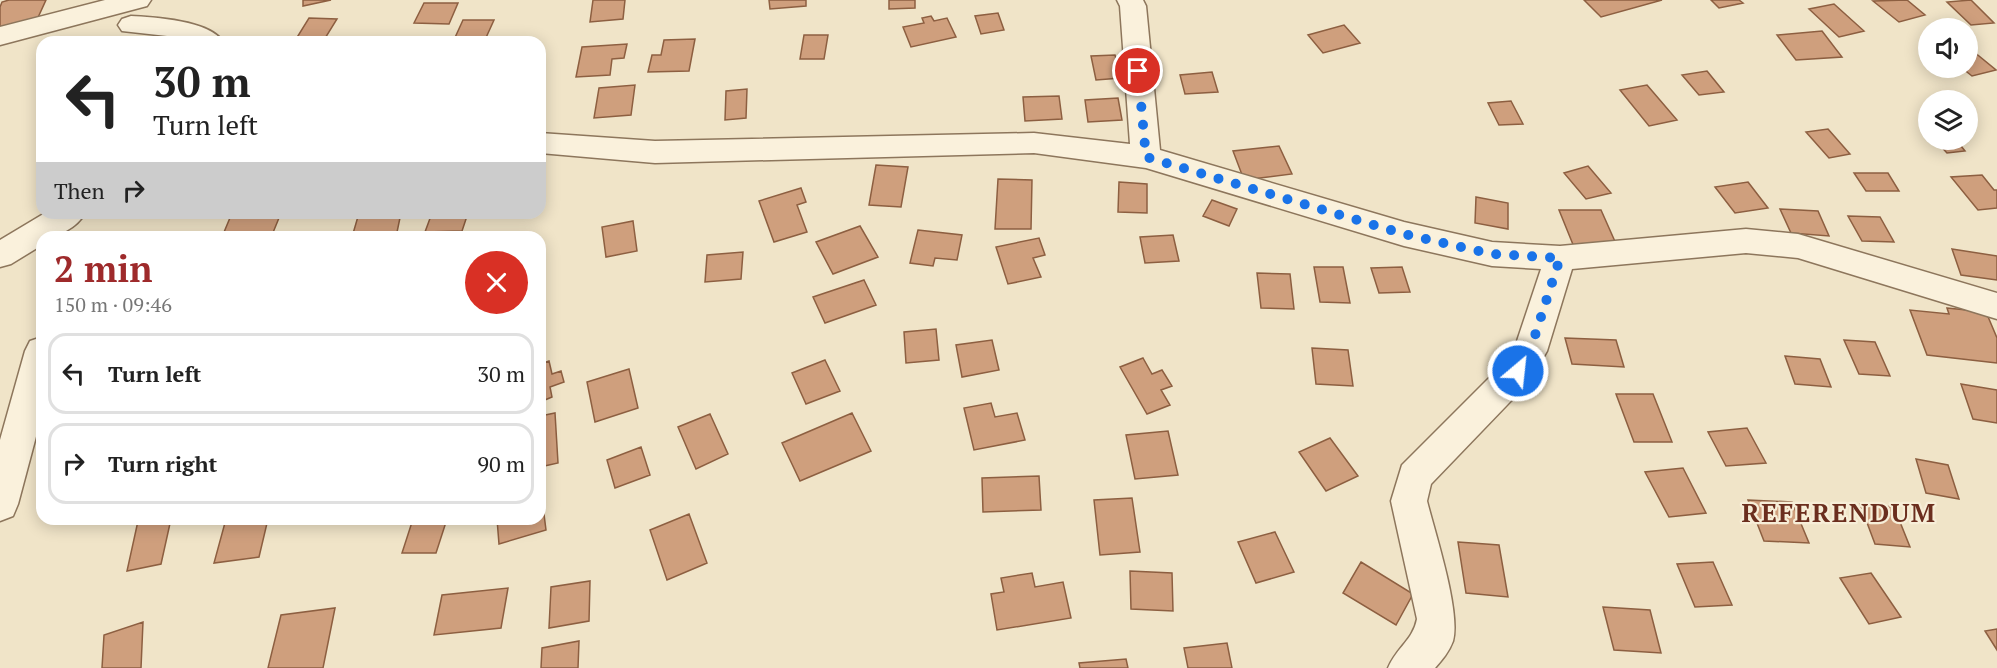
<!DOCTYPE html>
<meta charset="utf-8">
<style>
:root{--surface:#fff;--page:#f6f6f6;--text:#222;--muted:#767676;--line:#e0e0e0;--accent:#9e2a2b}
body{margin:0;font-family:"PT Serif",serif;background:var(--page);color:var(--text);height:100vh;display:flex;flex-direction:column;font-size:22px;white-space:nowrap}
*{box-sizing:border-box;margin:0}
p{font-size:20px;color:var(--muted)}
.icon{flex:none;width:33px;height:33px;fill:none;stroke:currentColor;stroke-width:2;stroke-linecap:round;stroke-linejoin:round}
.map{position:relative;flex:1;overflow:hidden}
.panel{position:absolute;left:36px;top:231px;width:510px;height:294px;display:flex;flex-direction:column;background:var(--surface);border-radius:18px;box-shadow:0 3px 15px #0003}
.panel>*{flex:none}
.hud{position:absolute;left:36px;top:36px;width:510px;height:183px;border-radius:18px;box-shadow:0 3px 15px #0003;background:#fff;color:var(--text);overflow:hidden}
.fabs{position:absolute;left:1918px;top:18px;display:grid;gap:12px}
.fabs a{display:grid;place-items:center;width:60px;height:60px;border-radius:50%;background:var(--surface);box-shadow:0 3px 15px #0003;font-size:30px}
.pin{position:absolute;display:grid;place-items:center;width:51px;height:51px;color:#fff;margin:-26px;border:3px solid #fff;border-radius:50%;box-shadow:0 2px 6px #0007}
.me{position:absolute;width:66px;margin:-33px;rotate:28deg;stroke-linejoin:round;filter:drop-shadow(0 0 4px #0008)}
.turn{display:flex;align-items:center;gap:21px;height:126px;padding:0 18px;font-size:27px}
.turn .icon{width:78px;height:78px;stroke-width:2.5}
.turn b{display:block;font-size:42px;line-height:51px}
.then{display:flex;align-items:center;height:57px;padding:0 18px;background:#0003;gap:12px;font-size:22px}
.round{display:grid;place-items:center;flex:none;width:63px;height:63px;border-radius:32px;background:var(--page)}
.summary{display:flex;align-items:center;justify-content:space-between;height:102px;padding:0 18px}
h1{font-size:36px;font-weight:600;line-height:45px;color:var(--accent)}
ul{padding:0;list-style:none}
li{display:flex;align-items:center;gap:18px;height:81px;margin:0 12px 9px;padding:0 6px;border:3px solid var(--line);border-radius:18px}
li div{flex:1}
li b{display:block;font-size:22px}
li em{font-style:normal}
.map>svg:first-child{display:block}
.building{fill:#cf9f7d;stroke:#8d5f41;stroke-width:1.5}
.lines{fill:none;stroke-linecap:round;stroke-linejoin:round}
.minor-casing{stroke:#8d765c;stroke-width:3}
.minor{fill:#faf1dc;fill-rule:evenodd}
.route{stroke:#1a73e8;stroke-width:10;stroke-dasharray:0 18}
.labels{text-anchor:middle;dominant-baseline:central;stroke-width:4.5;stroke-linejoin:round;paint-order:stroke}
.district-label{font-size:26px;font-weight:bold;letter-spacing:1.5px;fill:#6b2e1e;stroke:#f7eed8}
</style>
<div class="map">
<svg width="1997" height="668" viewBox="0 0 1997 668">
<rect width="100%" height="100%" fill="#f0e4c8"/>
<!-- building -->
<path class="building" d="M9,0H46L35,24L0,29V7L2,2Z
M303,0H331L303,6Z
M593,0H625L623,19L590,22Z
M769,0H806V6L770,9Z
M889,0H915V8L889,9Z
M1584,0H1662L1601,17Z
M1711,0H1739L1743,3L1719,8Z
M1907,0L1925,15L1899,22L1873,1Z
M1971,0L1994,23L1971,25L1947,2Z
M424,3H458L449,24L414,23Z
M1834,4L1864,31L1839,37L1809,9Z
M998,13L1004,30L981,34L975,16Z
M931,16L934,21L947,18L956,37L911,47L903,27L924,23L922,18Z
M309,18L337,19L324,40L296,39Z
M463,20H494L484,42H453Z
M1344,25L1360,43L1323,53L1308,35Z
M1822,31L1842,57L1796,60L1777,35Z
M804,35H828L824,59H800Z
M408,38L407,42H370L371,40Z
M695,39L689,71L648,72L652,55H661L664,40Z
M627,44L624,58L612,59L610,75L576,77L582,47Z
M1968,47L1996,70L1972,76L1962,68H1968Z
M1115,55L1121,78L1096,80L1091,56Z
M1707,71L1724,92L1699,95L1682,75Z
M1212,72L1218,92L1185,94L1180,75Z
M635,85L631,115L594,118L599,88Z
M1647,85L1677,120L1649,126L1620,90Z
M747,89L746,118L725,120L726,91Z
M1059,96L1062,119L1025,121L1023,97Z
M1118,98L1122,120L1088,122L1085,100Z
M1511,101L1523,124L1499,125L1488,103Z
M1828,129L1850,154L1829,158L1806,132Z
M1935,140H1965L1957,141L1965,151L1947,153Z
M1279,146L1292,174L1244,180L1233,151Z
M876,165L908,167L901,207L869,205Z
M1588,166L1611,193L1586,199L1564,173Z
M1854,173H1888L1899,191H1866Z
M1982,175L1994,190H1997V208L1978,210L1951,177Z
M998,179L1032,180L1031,229H995Z
M1119,182L1147,184V213L1118,212Z
M1748,182L1768,208L1735,213L1715,187Z
M801,188L806,202L797,205L807,232L774,242L759,201Z
M1476,197L1508,203V229L1475,223Z
M1212,200L1237,209L1229,226L1203,216Z
M1780,209L1818,211L1829,236L1791,233Z
M1559,210H1601L1617,246L1574,247Z
M232,213H281L272,235L222,237Z
M359,213H401L396,237H352Z
M432,213H468L462,231L425,232Z
M1848,216L1880,217L1894,242L1862,241Z
M633,221L637,251L606,257L602,227Z
M860,226L878,257L833,274L816,242Z
M918,230L962,235L957,260L935,258L933,266L910,263Z
M1173,235L1179,261L1145,263L1140,237Z
M1039,238L1045,255L1033,258L1041,277L1008,284L996,247Z
M1952,249L1997,256V280L1961,275Z
M743,252L741,279L705,282L707,255Z
M1314,267H1343L1350,303L1320,302Z
M1402,267L1410,292L1379,293L1371,268Z
M1257,273L1290,274L1294,309L1261,308Z
M864,280L876,305L825,323L813,297Z
M1947,308L1986,312L1997,338V363L1927,355L1910,310L1949,314Z
M936,329L939,360L906,363L904,332Z
M1565,338L1616,340L1624,367L1572,364Z
M992,340L999,370L962,377L956,345Z
M1844,340L1875,342L1890,376L1859,374Z
M1312,348L1348,350L1353,386L1316,384Z
M1785,356L1820,359L1831,387L1795,384Z
M1143,358L1152,374L1162,370L1172,386L1161,390L1170,405L1147,414L1120,367Z
M825,360L840,391L806,404L792,373Z
M549,361L552,374L561,371L564,382L550,387L552,397L540,402V364Z
M629,369L638,408L595,422L587,382Z
M1961,384L1997,390V423L1973,419Z
M1616,394H1653L1672,442H1634Z
M991,403L995,417L1017,413L1025,440L974,450L964,408Z
M555,413L558,463L540,467V416Z
M852,413L871,451L800,481L782,443Z
M710,414L728,454L696,469L678,427Z
M1747,428L1766,463L1726,466L1708,432Z
M1168,431L1178,475L1135,479L1126,435Z
M1330,438L1358,476L1326,491L1299,452Z
M641,447L650,475L615,488L607,460Z
M1916,459L1948,465L1959,499L1926,493Z
M1683,468L1706,513L1669,517L1645,472Z
M1039,476L1041,510L983,512L982,478Z
M540,483L546,530L499,544L497,519H540Z
M1132,498L1140,552L1100,555L1094,500Z
M1748,500L1792,502L1809,543L1764,541Z
M1860,504L1894,507L1910,547L1875,544Z
M689,514L707,563L667,580L650,530Z
M148,519H171L161,564L127,571L138,521Z
M226,519H268L259,557L214,563Z
M413,519H447L436,553H402Z
M1275,532L1294,572L1256,583L1238,542Z
M1458,542L1499,545L1508,597L1466,593Z
M1361,562L1413,594L1396,625L1343,593Z
M1713,562L1732,605L1695,607L1677,564Z
M1130,571L1172,573L1173,611L1131,609Z
M1032,573L1035,587L1063,582L1071,618L997,630L991,594L1004,592L1001,578Z
M1871,573L1901,617L1869,624L1840,578Z
M590,581L589,621L549,628L551,587Z
M508,588L501,628L434,635L442,595Z
M1603,607L1650,610L1661,653L1614,650Z
M335,608L323,668H268L281,615Z
M143,622L141,668H102L104,635Z
M1997,629V650L1985,631Z
M579,641L578,668H541L542,648Z
M1227,643L1232,668H1188L1184,648Z
M1126,659L1128,668H1080L1079,663Z"/>
<g class="lines">
<defs>
<path id="minor" d="M105,0H151L147,6L0,45V27Z
M1117,0H1143L1146,6L1160,150L1404,222L1492,242L1560,246L1746,229L1798,234L1997,293V319L1798,258L1746,253L1572,269L1547,351L1530,381L1431,484L1427,501C1435,533 1461,612 1453,641C1449,652 1442,660 1435,668H1388C1397,647 1413,640 1417,619L1391,501L1402,465L1506,361L1515,347L1541,269L1492,266L1404,246L1146,168L1034,153L655,163L540,153V133L655,141L1034,133L1130,144L1120,6Z
M131,16C154,17 211,21 223,42H184L167,36L122,31L118,25L122,19Z
M45,213H85C77,228 58,237 42,237V245L11,264L0,267V240Z
M42,337V414L18,504L13,516L0,521V440L25,351L30,341Z"/>
</defs>
<!-- minor casing -->
<use href="#minor" class="minor-casing"/>
<!-- minor -->
<use href="#minor" class="minor"/>
</g>
<g class="lines">
<!-- route -->
<path class="route" d="M1138,71L1146,157L1404,234L1492,254L1560,258L1530,351L1518,371"/>
</g>
<g class="labels">
<!-- district labels -->
<g class="district-label">
<text x="1839" y="512">REFERENDUM</text>
</g>
</g>
</svg>
<div class="fabs">
<a><svg class="icon" aria-label="sound" viewBox="0 0 24 24"><path d="M4 9h4l5-4v14l-5-4H4zM17 9q2 3 0 6"/></svg></a>
<a><svg class="icon" aria-label="layers" viewBox="0 0 24 24"><path d="M12 4l9 5-9 5-9-5zM3 14l9 5 9-5"/></svg></a>
</div>
<div class="pin" style="left:1138px;top:71px;background:#d93025"><svg class="icon" aria-label="arrive" viewBox="0 0 24 24"><path d="M6 21V4h12l-3 4 3 4H6"/></svg></div>
<svg class="me" style="left:1518px;top:371px" viewBox="-20 -20 40 40"><circle r="17" fill="#1a73e8" stroke="#fff" stroke-width="3"/><path d="M0-11L8 9 0 5-8 9z" fill="#fff"/></svg>
<div class="hud">
<div class="turn"><svg class="icon" aria-label="left" viewBox="0 0 24 24"><path d="M17 20v-9H6M10 6l-5 5 5 5"/></svg><div><b>30 m</b>Turn left</div></div>
<div class="then">Then<svg class="icon" aria-label="right" viewBox="0 0 24 24"><path d="M7 20v-9h11M14 6l5 5-5 5"/></svg></div>
</div>
<section class="panel">
<div class="summary"><div><h1>2 min</h1><p>150 m · 09:46</p></div><a class="round" style="background:#d93025;color:#fff"><svg class="icon" aria-label="close" viewBox="0 0 24 24"><path d="M6 6l12 12M18 6L6 18"/></svg></a></div>
<ul>
<li><svg class="icon" aria-label="left" viewBox="0 0 24 24"><path d="M17 20v-9H6M10 6l-5 5 5 5"/></svg><div><b>Turn left</b></div><em>30 m</em></li>
<li><svg class="icon" aria-label="right" viewBox="0 0 24 24"><path d="M7 20v-9h11M14 6l5 5-5 5"/></svg><div><b>Turn right</b></div><em>90 m</em></li>
</ul>
</section>
</div>
